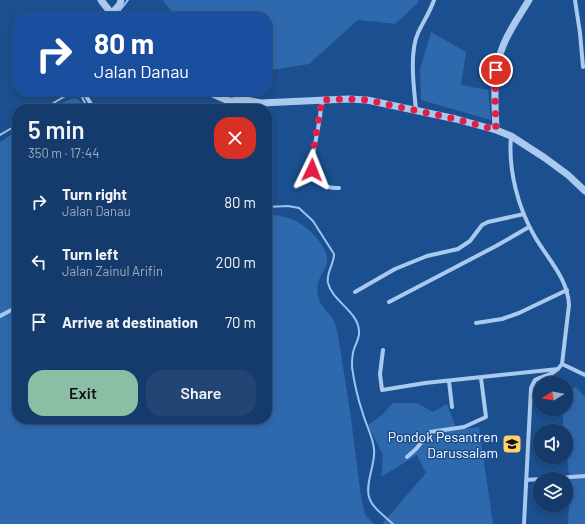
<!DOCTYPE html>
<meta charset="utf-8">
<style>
:root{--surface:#143b6b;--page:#214673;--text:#f1f3f6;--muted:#9dadc1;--line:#33557e;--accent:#8abfa5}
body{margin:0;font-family:Barlow,sans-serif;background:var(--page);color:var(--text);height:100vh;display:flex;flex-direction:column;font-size:15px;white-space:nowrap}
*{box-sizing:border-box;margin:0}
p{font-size:13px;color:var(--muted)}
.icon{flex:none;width:22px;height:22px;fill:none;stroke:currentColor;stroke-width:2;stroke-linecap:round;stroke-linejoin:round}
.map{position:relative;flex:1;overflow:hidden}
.sheet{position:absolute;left:12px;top:104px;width:260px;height:320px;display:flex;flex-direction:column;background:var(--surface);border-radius:16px;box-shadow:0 2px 6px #0003,0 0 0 1px var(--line)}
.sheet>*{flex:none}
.banner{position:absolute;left:12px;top:12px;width:260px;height:84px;border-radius:16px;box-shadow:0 2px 6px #0003,0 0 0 1px var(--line);background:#1a4fa0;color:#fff;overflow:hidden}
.needle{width:26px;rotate:259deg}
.controls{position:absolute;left:533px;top:376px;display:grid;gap:8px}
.controls a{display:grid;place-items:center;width:40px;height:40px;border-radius:50%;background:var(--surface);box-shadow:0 2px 6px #0003,0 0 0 1px var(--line);font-size:20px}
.pin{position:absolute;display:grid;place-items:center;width:34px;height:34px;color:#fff;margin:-17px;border:2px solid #fff;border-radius:50%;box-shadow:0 1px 4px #0007}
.me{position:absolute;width:44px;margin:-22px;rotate:2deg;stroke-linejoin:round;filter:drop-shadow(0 0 3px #0008)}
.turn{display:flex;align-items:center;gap:14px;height:84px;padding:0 16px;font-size:18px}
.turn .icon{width:52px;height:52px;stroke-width:2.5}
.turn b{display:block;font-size:28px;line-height:34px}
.round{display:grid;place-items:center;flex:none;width:42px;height:42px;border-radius:16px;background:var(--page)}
.overview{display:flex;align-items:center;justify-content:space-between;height:68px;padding:0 16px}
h1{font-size:24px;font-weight:600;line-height:30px}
.button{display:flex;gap:8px;margin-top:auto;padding:8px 16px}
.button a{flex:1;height:46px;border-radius:16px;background:var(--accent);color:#111;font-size:16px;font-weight:600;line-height:46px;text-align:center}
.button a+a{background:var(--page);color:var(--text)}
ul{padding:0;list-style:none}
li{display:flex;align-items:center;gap:12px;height:60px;padding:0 16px}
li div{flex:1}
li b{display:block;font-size:15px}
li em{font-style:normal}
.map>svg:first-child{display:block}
.green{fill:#2e69ad}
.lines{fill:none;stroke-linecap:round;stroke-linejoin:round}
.stream{stroke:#9cc4f0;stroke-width:2}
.minor{stroke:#a9c9ee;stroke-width:4}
.tertiary{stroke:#a9c9ee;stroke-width:7}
.route{stroke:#e11d48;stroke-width:7;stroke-dasharray:0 12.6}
.labels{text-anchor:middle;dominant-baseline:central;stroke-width:3;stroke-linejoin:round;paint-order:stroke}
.poi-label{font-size:14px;fill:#fff;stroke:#1b4f8f;text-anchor:end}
</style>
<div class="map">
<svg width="585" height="524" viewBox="0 0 585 524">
<rect width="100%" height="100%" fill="#1b4f8f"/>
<!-- green -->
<path class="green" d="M163,0H418V3L395,24L358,20L309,64L267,71V17H175Z
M431,32L466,52L461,85L488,90L491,120L421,100L420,69Z
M75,98L80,101L86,109H51L68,100Z
M17,131V419H267V214C275,215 283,216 291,219C305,224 328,245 327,260C327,267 321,274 319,280C317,284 317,290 318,295C319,307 330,312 335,323C336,327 337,331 338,335L350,411L361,496L365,515L374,524H0V142Z
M576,387L585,397V524H568L570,484L566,447V431H564L562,409H566V391Z
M393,403H417L433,412L447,404L457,430L479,427L493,524H382L426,473L417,455L381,477L383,455L368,425L382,415Z"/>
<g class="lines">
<!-- stream -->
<path class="stream" d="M118,13L128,0
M79,91L88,109
M43,109L74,91
M0,135L17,125
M267,207L288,206L299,208L313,221L334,254C334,265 326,272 328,283C332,301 358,311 359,331C360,337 356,343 354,349C352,354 352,361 352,367C354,382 358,399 363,414C366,425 373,437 374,449C376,463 365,482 369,497C372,508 386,517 393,524"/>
<!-- minor -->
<path class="minor" d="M575,0L580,33L583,67
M83,91L94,109
M322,100C321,111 319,123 317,134C312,157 304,189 339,188
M416,110C414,88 409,53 418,33C423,22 430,12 434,0
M511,136C508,170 518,208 535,237C548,259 568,279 569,305L562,364C555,375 545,375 535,380L531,388L524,524
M355,292L395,269L427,256L458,249L470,241L482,225L488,222L524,214
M389,302L496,246L529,227
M0,316L17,307
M476,323L502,319L519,313L567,290
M383,350L380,374L382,390L425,383L558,369
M562,364L585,375
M449,381L452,407
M407,457L416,449L430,432L464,427L486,417L481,378
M544,479L585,476
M526,480L540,479"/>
<!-- tertiary -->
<path class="tertiary" d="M101,0L114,17
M112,13L120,4L121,0
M112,13L126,17
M207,91C221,98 236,106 251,102
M227,91L246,100L261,103L348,99L367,100L456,119L496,130L511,136L545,158L568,175L585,191
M496,130C495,102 492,72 503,46C509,30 520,15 529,0"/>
</g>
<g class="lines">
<!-- route -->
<path class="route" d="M312,170V164L313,151L322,100L348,99L367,100L456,119L496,130L495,99L496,70"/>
</g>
<!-- icons -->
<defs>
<symbol id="school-square" viewBox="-11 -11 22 22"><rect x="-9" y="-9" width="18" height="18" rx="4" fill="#ffd166" stroke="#1b4f8f"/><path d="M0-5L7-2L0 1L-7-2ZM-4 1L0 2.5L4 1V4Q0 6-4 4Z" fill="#111"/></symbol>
</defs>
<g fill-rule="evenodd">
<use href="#school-square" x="501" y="433" width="22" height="22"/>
</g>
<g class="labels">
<!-- poi labels -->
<g class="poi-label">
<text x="498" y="436">Pondok Pesantren<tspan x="498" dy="16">Darussalam</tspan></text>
</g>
</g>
</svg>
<div class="controls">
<a><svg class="needle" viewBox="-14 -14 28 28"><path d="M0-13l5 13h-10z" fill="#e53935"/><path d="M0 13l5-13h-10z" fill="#9dadc1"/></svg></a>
<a><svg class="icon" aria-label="sound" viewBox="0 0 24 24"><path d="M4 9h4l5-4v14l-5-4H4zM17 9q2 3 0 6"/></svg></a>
<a><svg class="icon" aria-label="layers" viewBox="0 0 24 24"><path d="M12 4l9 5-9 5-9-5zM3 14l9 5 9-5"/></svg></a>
</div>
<div class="pin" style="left:496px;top:70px;background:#d93025"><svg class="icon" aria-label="arrive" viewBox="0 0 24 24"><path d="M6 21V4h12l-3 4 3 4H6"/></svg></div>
<svg class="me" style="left:312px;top:170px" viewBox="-20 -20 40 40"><path d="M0-17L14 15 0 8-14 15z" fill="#e11d48" stroke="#fff" stroke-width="4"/></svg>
<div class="banner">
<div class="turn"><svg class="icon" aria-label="right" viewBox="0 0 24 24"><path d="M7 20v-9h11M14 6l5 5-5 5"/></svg><div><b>80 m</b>Jalan Danau</div></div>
</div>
<section class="sheet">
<div class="overview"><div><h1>5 min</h1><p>350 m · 17:44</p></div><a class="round" style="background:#d93025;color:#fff"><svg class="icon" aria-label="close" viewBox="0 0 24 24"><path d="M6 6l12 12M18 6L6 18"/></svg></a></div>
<ul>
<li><svg class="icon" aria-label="right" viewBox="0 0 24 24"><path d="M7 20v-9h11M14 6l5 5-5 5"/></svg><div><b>Turn right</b><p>Jalan Danau</p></div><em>80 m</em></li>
<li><svg class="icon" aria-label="left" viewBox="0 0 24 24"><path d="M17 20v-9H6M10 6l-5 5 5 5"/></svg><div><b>Turn left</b><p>Jalan Zainul Arifin</p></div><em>200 m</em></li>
<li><svg class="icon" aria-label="arrive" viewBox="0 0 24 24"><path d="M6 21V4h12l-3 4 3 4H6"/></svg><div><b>Arrive at destination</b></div><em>70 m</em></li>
</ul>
<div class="button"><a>Exit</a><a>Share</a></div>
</section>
</div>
